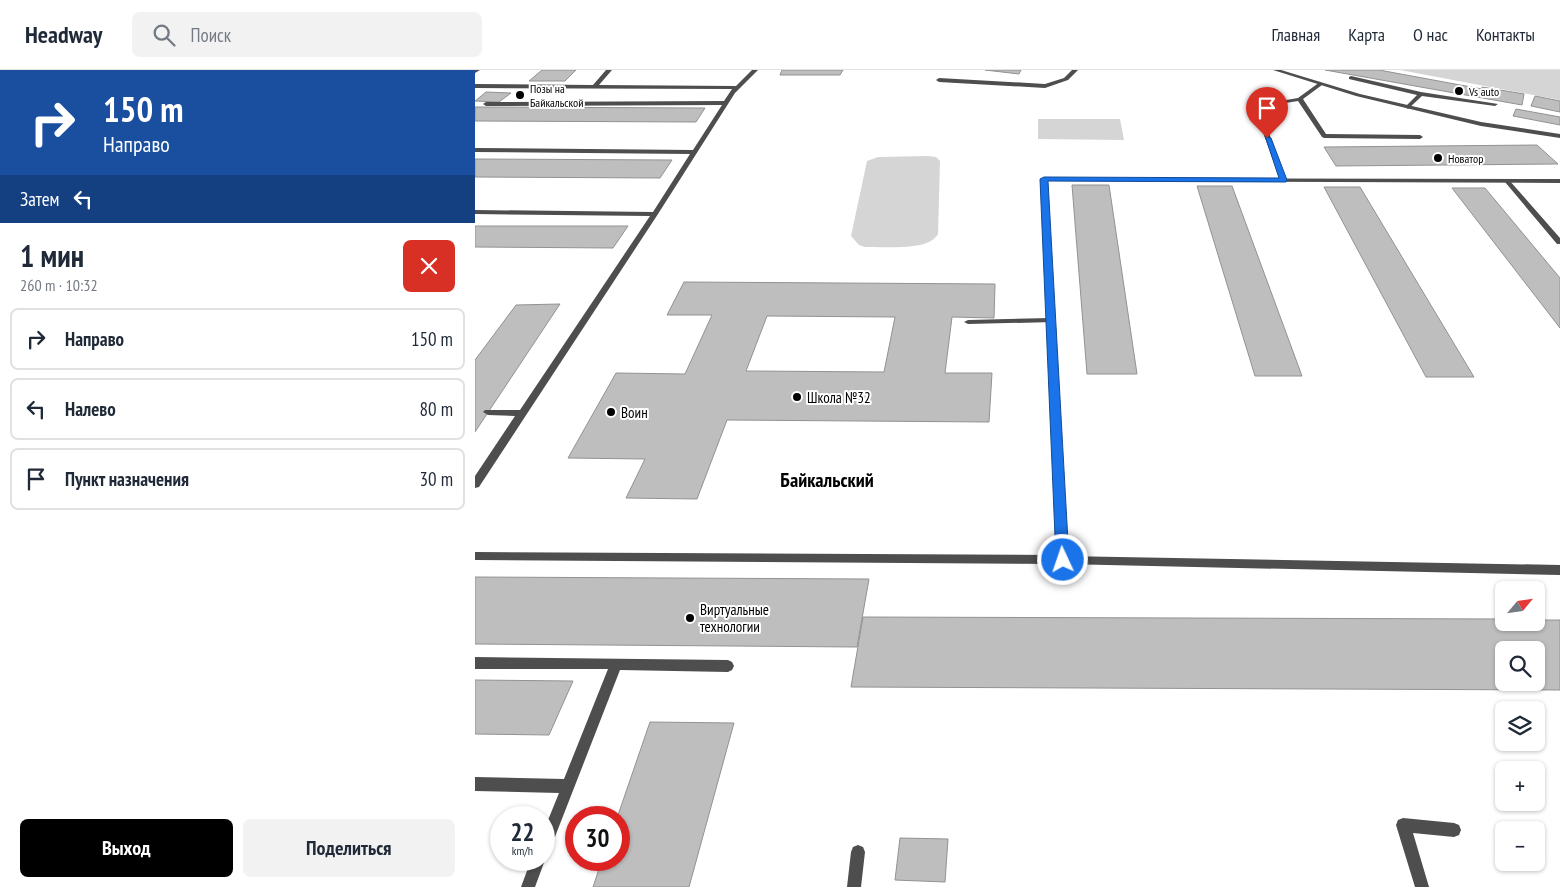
<!DOCTYPE html>
<html lang="ru">
<meta charset="utf-8">
<style>
:root{--surface:#fff;--page:#f2f2f3;--text:#1f2937;--muted:#747a83;--line:#e0e1e3;--accent:#000}
body{margin:0;font-family:"PT Sans Narrow",sans-serif;background:var(--page);color:var(--text);height:100vh;display:flex;flex-direction:column;font-size:19px;white-space:nowrap}
*{box-sizing:border-box;margin:0}
p{font-size:16px;color:var(--muted)}
.icon{flex:none;width:28px;height:28px;fill:none;stroke:currentColor;stroke-width:2;stroke-linecap:round;stroke-linejoin:round}
.map{position:relative;flex:1;overflow:hidden}
.side{display:flex;flex-direction:column;background:var(--surface);width:475px}
.side>*{flex:none}
.hud{background:#1a4fa0;color:#fff;overflow:hidden}
.needle{width:32px;rotate:61deg}
.controls{position:absolute;left:1020px;top:511px;display:grid;gap:10px}
.controls a{display:grid;place-items:center;width:50px;height:50px;border-radius:8px;background:var(--surface);box-shadow:0 1px 4px #0004;font-size:25px}
.speed{position:absolute;left:15px;top:736px;display:flex;gap:10px;font-size:25px;font-weight:700;text-align:center}
.speed>*{display:grid;place-content:center;width:65px;height:65px;border-radius:50%;background:var(--surface);box-shadow:0 1px 4px #0004;line-height:1}
.speed small{font-size:12px;font-weight:400}
.speed .limit{border:8px solid #d22;background:#fff;color:#111}
.pin{position:absolute;display:grid;place-items:center;width:42px;height:42px;color:#fff;margin:-51px -21px;border-radius:50% 50% 50% 0;rotate:-45deg;box-shadow:0 0 5px #0007}
.pin .icon{rotate:45deg}
.me{position:absolute;width:55px;margin:-28px;rotate:357deg;stroke-linejoin:round;filter:drop-shadow(0 0 4px #0008)}
.turn{display:flex;align-items:center;gap:18px;height:105px;padding:0 20px;font-size:22px}
.turn .icon{width:65px;height:65px;stroke-width:2.5}
.turn b{display:block;font-size:35px;line-height:42px}
.then{display:flex;align-items:center;height:48px;padding:0 20px;background:#0003;gap:10px;font-size:19px}
.round{display:grid;place-items:center;flex:none;width:52px;height:52px;border-radius:8px;background:var(--page)}
.summary{display:flex;align-items:center;justify-content:space-between;height:85px;padding:0 20px}
h1{font-size:30px;font-weight:600;line-height:38px}
.primary-button{display:flex;gap:10px;margin-top:auto;padding:10px 20px}
.primary-button a{flex:1;height:58px;border-radius:8px;background:var(--accent);color:#fff;font-size:20px;font-weight:600;line-height:58px;text-align:center}
.primary-button a+a{background:var(--page);color:var(--text)}
ul{padding:0;list-style:none}
li{display:flex;align-items:center;gap:15px;height:62px;margin:0 10px 8px;padding:0 10px;border:2px solid var(--line);border-radius:8px}
li div{flex:1}
li b{display:block;font-size:19px}
li em{font-style:normal}
header{display:flex;align-items:center;gap:30px;box-sizing:border-box;height:70px;padding:0 25px;background:var(--surface);border-bottom:1px solid var(--line)}
header strong{font-size:24px}
nav{display:flex;gap:28px;margin-inline-start:auto;font-size:18px}
.search{width:350px;height:45px;background:var(--page);display:flex;align-items:center;gap:12px;box-sizing:border-box;padding:0 18px;border-radius:8px;color:var(--muted);font-size:19px}
main{display:flex;flex:1;min-height:0}
.map>svg:first-child{display:block}
.green{fill:#d5d5d5}
.building{fill:#bebebe;stroke:#929292;fill-rule:evenodd}
.lines{fill:none;stroke-linecap:round;stroke-linejoin:round}
.service{fill:#4e4e4e;fill-rule:evenodd}
.minor{fill:#4e4e4e;fill-rule:evenodd}
.route{fill:#1a73e8;stroke:#114b97}
.poi-dot{fill:#000;stroke:#fff;stroke-width:2}
.labels{text-anchor:middle;dominant-baseline:central;stroke-width:4;stroke-linejoin:round;paint-order:stroke}
.far-poi-label{font-size:12px;fill:#000;stroke:#fff;text-anchor:start}
.poi-label{font-size:15px;fill:#000;stroke:#fff;text-anchor:start}
.district-label{font-size:20px;font-weight:bold;fill:#000;stroke:#fff}
</style>
<header>
<strong>Headway</strong>
<div class="search"><svg class="icon" aria-label="search" viewBox="0 0 24 24"><circle cx="10" cy="10" r="6"/><path d="M15 15l6 6"/></svg>Поиск</div>
<nav><a>Главная</a><a>Карта</a><a>О нас</a><a>Контакты</a></nav>
</header>
<main>
<section class="side">
<div class="hud">
<div class="turn"><svg class="icon" aria-label="right" viewBox="0 0 24 24"><path d="M7 20v-9h11M14 6l5 5-5 5"/></svg><div><b>150 m</b>Направо</div></div>
<div class="then">Затем<svg class="icon" aria-label="left" viewBox="0 0 24 24"><path d="M17 20v-9H6M10 6l-5 5 5 5"/></svg></div>
</div>
<div class="summary"><div><h1>1 мин</h1><p>260 m · 10:32</p></div><a class="round" style="background:#d93025;color:#fff"><svg class="icon" aria-label="close" viewBox="0 0 24 24"><path d="M6 6l12 12M18 6L6 18"/></svg></a></div>
<ul>
<li><svg class="icon" aria-label="right" viewBox="0 0 24 24"><path d="M7 20v-9h11M14 6l5 5-5 5"/></svg><div><b>Направо</b></div><em>150 m</em></li>
<li><svg class="icon" aria-label="left" viewBox="0 0 24 24"><path d="M17 20v-9H6M10 6l-5 5 5 5"/></svg><div><b>Налево</b></div><em>80 m</em></li>
<li><svg class="icon" aria-label="arrive" viewBox="0 0 24 24"><path d="M6 21V4h12l-3 4 3 4H6"/></svg><div><b>Пункт назначения</b></div><em>30 m</em></li>
</ul>
<div class="primary-button"><a>Выход</a><a>Поделиться</a></div>
</section>
<div class="map">
<svg width="1085" height="817" viewBox="0 0 1085 817">
<rect width="100%" height="100%" fill="#fff"/>
<!-- green -->
<path class="green" d="M925,0H1085V30Z
M563,49H645L649,70L563,69Z
M453,86L461,87L465,91L463,164C453,182 409,176 390,177L384,175L376,166L392,91L403,87Z"/>
<!-- building -->
<path class="building" d="M67,0H101L90,11H54Z
M307,0H368L365,5H305Z
M510,0H546L544,4Z
M850,0H904L1007,19V17L1049,24L1047,35Z
M11,22L36,23L24,32L0,31Z
M1060,26L1085,31V42L1056,36Z
M0,37L230,38L221,52L0,51Z
M1041,39L1085,47V55L1038,46Z
M1062,75L1083,94L861,96L849,77Z
M0,89L197,90L185,108L0,107Z
M597,115H634L662,304H612Z
M722,116H757L827,306H780Z
M849,117H885L999,307H951Z
M977,118H1010L1085,208V258Z
M0,156H153L138,178L0,177Z
M209,212L520,214L519,248L477,247L470,303H517L514,352L252,350L222,429L151,428L170,389L93,388L141,303L210,304L237,245H192ZM292,246L420,247L409,302L271,301Z
M85,234L0,362V290L41,235Z
M0,507L394,509L382,577L0,574Z
M388,547L1029,549V552H1061V550H1085V620L376,617ZM1029,580H1061V612H1029Z
M0,610L98,611L74,665L0,664Z
M175,652L259,653L214,817H118L127,790H144V748H142Z
M425,768L473,769L470,812L420,810Z"/>
<g class="lines">
<!-- service -->
<path class="service" d="M0,0H5L0,3Z
M131,0H137L124,15L261,16L277,0H283L260,23L183,144L4,417L0,418V406L40,346L13,345L8,342L10,340H45L175,146L0,144V140L178,142L215,84L0,82V78L218,80L247,35L11,36L8,34L11,32L249,31L257,19L0,18V14L118,15Z
M597,0H603L593,10L570,18L464,12L461,10L464,8L570,14L589,8Z
M876,6L946,22L1023,34L1020,36L947,26L933,39L930,37L942,25L874,9V7Z
M845,12L848,14L847,15L828,29L851,64L945,65L948,67L945,69L849,68L847,67L823,31L798,35L790,52L811,110L806,111L784,52L794,33L823,28Z
M1030,110H1034L1085,168V174H1082L1030,112Z
M576,248H579V252L493,254L489,252L493,250Z
M588,486L1085,495V505L588,494L584,493L583,490L584,487Z
M0,587L253,590L257,592L259,596L257,600L253,602L145,600L76,777L74,782L69,784V760L84,723L0,721V707L89,709L133,599H0Z
M928,748L979,753L984,755L986,760L984,765L979,767L938,763L954,817H940L921,755L923,750Z
M383,775L388,777L390,782L386,817H372L376,782L378,777Z
M69,786L70,790L60,817H46L56,790H69Z"/>
<!-- minor -->
<path class="minor" d="M798,0H806L885,24L1006,52L1085,64V68L1006,56L881,26Z
M567,108L1085,109V113L572,111L593,490L592,493L588,494L0,490V482L582,485Z"/>
</g>
<!-- route -->
<path class="route" d="M790,66L796,68L812,110L811,112L573,111L594,490L592,493H583L581,490L565,109L569,107L804,108Z"/>
<!-- markers -->
<g class="poi-dot">
<circle cx="984" cy="21" r="5"/>
<circle cx="45" cy="25" r="5"/>
<circle cx="963" cy="88" r="5"/>
<circle cx="322" cy="327" r="5"/>
<circle cx="136" cy="342" r="5"/>
<circle cx="215" cy="548" r="5"/>
</g>
<g class="labels">
<!-- far-poi labels -->
<g class="far-poi-label">
<text x="55" y="18">Позы на<tspan x="55" dy="14">Байкальской</tspan></text>
<text x="994" y="21">Vs auto</text>
<text x="973" y="88">Новатор</text>
</g>
<!-- poi labels -->
<g class="poi-label">
<text x="332" y="327">Школа №32</text>
<text x="146" y="342">Воин</text>
<text x="225" y="539">Виртуальные<tspan x="225" dy="17">технологии</tspan></text>
</g>
<!-- district labels -->
<g class="district-label">
<text x="352" y="410">Байкальский</text>
</g>
</g>
</svg>
<div class="controls">
<a><svg class="needle" viewBox="-14 -14 28 28"><path d="M0-13l5 13h-10z" fill="#e53935"/><path d="M0 13l5-13h-10z" fill="#747a83"/></svg></a>
<a><svg class="icon" aria-label="search" viewBox="0 0 24 24"><circle cx="10" cy="10" r="6"/><path d="M15 15l6 6"/></svg></a>
<a><svg class="icon" aria-label="layers" viewBox="0 0 24 24"><path d="M12 4l9 5-9 5-9-5zM3 14l9 5 9-5"/></svg></a>
<a>+</a>
<a>−</a>
</div>
<div class="speed"><div>22<small>km/h</small></div><div class="limit">30</div></div>
<div class="pin" style="left:792px;top:68px;background:#d93025"><svg class="icon" aria-label="arrive" viewBox="0 0 24 24"><path d="M6 21V4h12l-3 4 3 4H6"/></svg></div>
<svg class="me" style="left:588px;top:490px" viewBox="-20 -20 40 40"><circle r="17" fill="#1a73e8" stroke="#fff" stroke-width="3"/><path d="M0-11L8 9 0 5-8 9z" fill="#fff"/></svg>
</div>
</main>
